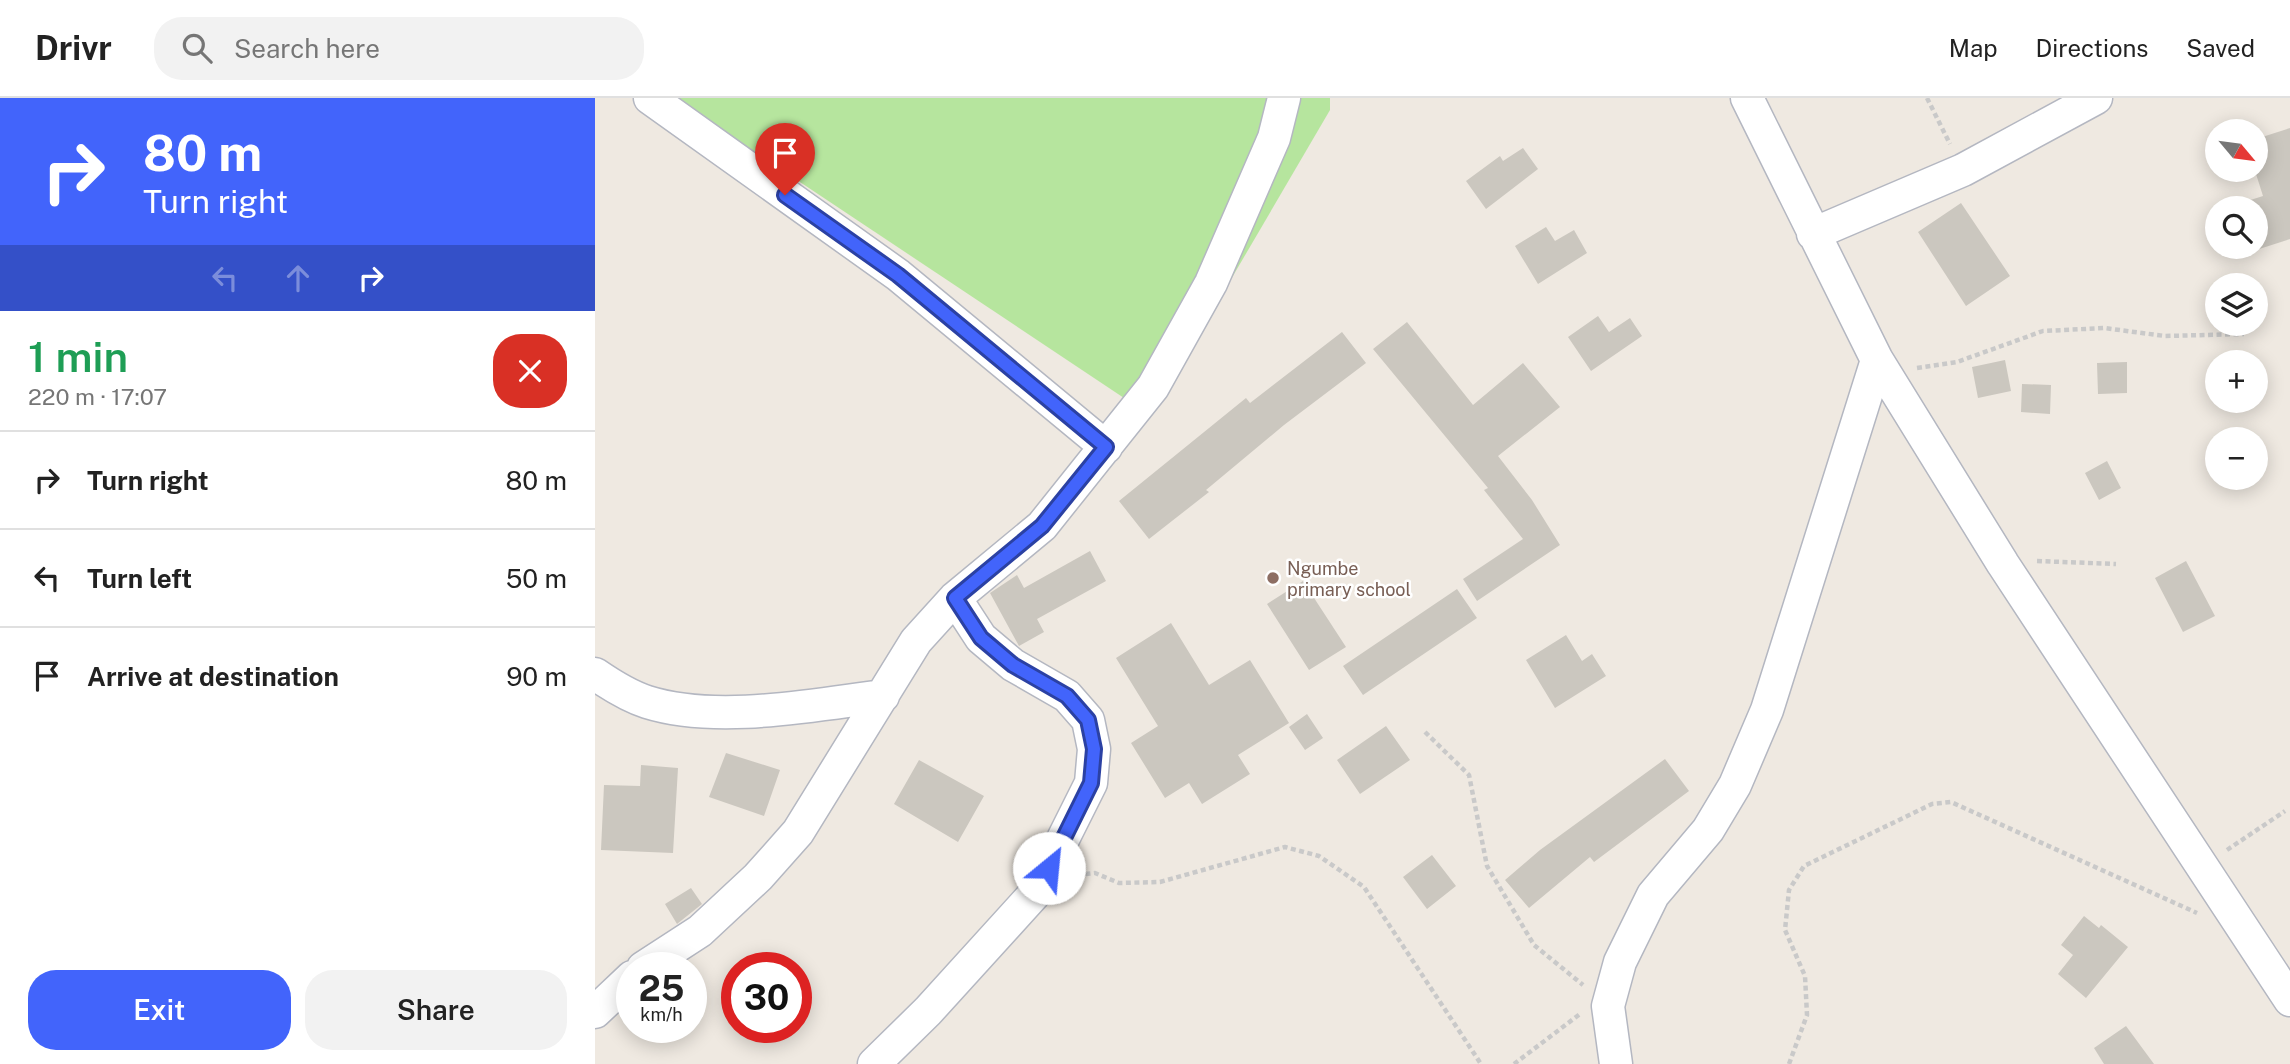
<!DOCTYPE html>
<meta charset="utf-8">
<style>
:root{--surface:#fff;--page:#f2f2f2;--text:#222;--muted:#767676;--line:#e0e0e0;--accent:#4264fb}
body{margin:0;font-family:"Public Sans",sans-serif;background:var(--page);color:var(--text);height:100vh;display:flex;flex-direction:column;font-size:26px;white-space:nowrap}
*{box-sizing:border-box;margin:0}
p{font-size:23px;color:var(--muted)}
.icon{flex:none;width:38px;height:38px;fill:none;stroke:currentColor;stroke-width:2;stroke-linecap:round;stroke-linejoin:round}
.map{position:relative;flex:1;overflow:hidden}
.panel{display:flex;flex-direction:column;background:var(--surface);width:595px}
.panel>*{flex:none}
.guide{background:#4264fb;color:#fff;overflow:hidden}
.needle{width:46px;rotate:119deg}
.fabs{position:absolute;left:1610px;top:21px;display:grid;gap:14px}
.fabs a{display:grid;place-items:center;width:63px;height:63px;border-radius:50%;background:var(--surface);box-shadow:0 4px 18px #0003;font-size:35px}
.speed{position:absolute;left:21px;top:854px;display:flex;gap:14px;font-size:35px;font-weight:700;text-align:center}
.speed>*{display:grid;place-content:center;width:91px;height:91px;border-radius:50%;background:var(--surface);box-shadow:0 4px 18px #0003;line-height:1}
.speed small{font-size:18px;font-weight:400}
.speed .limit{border:10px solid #d22;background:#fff;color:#111}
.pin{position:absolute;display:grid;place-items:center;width:60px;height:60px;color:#fff;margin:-72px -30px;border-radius:50% 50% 50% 0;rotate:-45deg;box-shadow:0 0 7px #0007}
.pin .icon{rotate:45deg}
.me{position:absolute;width:77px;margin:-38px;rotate:28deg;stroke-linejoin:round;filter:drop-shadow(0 0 5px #0008)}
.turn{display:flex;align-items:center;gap:24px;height:147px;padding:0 28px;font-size:32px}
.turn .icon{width:91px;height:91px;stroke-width:2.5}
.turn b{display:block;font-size:49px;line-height:60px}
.lanes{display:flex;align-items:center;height:66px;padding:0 28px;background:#0003;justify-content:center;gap:35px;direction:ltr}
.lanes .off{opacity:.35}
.round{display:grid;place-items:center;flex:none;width:74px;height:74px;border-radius:28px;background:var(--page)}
.overview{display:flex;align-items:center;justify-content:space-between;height:119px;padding:0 28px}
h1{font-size:42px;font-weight:600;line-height:52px;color:#1e9e55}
.cta{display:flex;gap:14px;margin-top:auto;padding:14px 28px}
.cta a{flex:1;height:80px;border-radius:28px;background:var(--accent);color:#fff;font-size:28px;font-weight:600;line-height:80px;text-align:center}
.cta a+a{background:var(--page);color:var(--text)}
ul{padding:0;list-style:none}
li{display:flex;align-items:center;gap:21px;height:98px;padding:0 28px;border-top:2px solid var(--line)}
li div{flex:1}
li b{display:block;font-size:26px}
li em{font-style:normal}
header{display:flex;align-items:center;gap:42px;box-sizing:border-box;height:98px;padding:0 35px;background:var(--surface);border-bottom:2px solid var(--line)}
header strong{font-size:33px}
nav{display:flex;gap:38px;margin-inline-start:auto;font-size:24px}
.search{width:490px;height:63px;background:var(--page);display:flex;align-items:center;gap:18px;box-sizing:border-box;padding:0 24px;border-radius:28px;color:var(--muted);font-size:26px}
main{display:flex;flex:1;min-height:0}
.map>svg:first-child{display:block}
.green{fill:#b6e59e}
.building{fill:#cbc7bf}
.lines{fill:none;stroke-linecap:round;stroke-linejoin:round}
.minor-casing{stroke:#b4b7c1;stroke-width:35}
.path{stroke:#c9c9c9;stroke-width:4.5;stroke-dasharray:5 3.5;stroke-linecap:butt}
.minor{stroke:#fff;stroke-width:32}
.route-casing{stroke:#2b41a3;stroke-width:18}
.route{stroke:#4264fb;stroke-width:12}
.education-dot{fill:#8d6e63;stroke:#fff;stroke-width:2.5}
.labels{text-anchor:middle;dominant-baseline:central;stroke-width:5;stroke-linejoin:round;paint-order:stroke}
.education-label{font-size:18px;fill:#785e54;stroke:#fff;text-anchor:start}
</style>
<header>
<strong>Drivr</strong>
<div class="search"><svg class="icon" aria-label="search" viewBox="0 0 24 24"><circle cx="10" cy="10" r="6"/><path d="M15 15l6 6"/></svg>Search here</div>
<nav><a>Map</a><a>Directions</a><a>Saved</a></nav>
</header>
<main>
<section class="panel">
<div class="guide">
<div class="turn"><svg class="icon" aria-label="right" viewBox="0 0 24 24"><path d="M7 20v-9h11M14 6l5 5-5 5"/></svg><div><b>80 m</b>Turn right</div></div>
<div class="lanes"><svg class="icon off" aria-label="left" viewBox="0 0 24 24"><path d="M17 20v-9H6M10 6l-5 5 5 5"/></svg><svg class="icon off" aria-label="ahead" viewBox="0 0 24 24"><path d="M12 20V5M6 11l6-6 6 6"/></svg><svg class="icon" aria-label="right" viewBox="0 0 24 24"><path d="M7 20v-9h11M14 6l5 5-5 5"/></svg></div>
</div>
<div class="overview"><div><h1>1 min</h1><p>220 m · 17:07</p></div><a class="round" style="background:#d93025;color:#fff"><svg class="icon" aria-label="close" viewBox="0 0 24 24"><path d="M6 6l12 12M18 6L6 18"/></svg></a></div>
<ul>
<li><svg class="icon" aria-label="right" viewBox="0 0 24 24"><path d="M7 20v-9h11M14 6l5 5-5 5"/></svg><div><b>Turn right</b></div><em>80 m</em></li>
<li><svg class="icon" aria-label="left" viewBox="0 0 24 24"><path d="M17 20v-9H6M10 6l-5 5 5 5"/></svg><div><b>Turn left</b></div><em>50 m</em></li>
<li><svg class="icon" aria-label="arrive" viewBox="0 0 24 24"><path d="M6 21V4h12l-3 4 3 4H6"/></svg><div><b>Arrive at destination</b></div><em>90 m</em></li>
</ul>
<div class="cta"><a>Exit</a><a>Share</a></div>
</section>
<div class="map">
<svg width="1695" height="966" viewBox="0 0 1695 966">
<rect width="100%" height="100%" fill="#efe9e1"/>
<!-- green -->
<path class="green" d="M79,0H735V12L556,318Z"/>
<!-- building -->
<path class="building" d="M1695,30V141L1658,153L1656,149H1661V110H1644L1643,106L1668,98L1661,76V41Z
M928,50L943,71L891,111L871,83L905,58L908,63Z
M1366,105L1415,178L1371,208L1323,134Z
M951,129L960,143L979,132L992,155L943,186L920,148Z
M1003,218L1014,234L1035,220L1047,238L996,273L973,239Z
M812,224L878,307L928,265L965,309L903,358L937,402L965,447L882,503L868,481L928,441L889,392L893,390L778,251Z
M747,234L771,265L689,327L611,392L614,394L554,441L524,403L651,300L655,305Z
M1410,262L1416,293L1383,300L1377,269Z
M1532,264V295L1503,296L1502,265Z
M1427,286L1456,287L1455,316L1426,314Z
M1512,363L1526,390L1504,402L1490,375Z
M495,453L511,483L442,521L449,534L424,548L395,495L422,477L429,490Z
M1591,463L1620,518L1588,534L1560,480Z
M708,483L751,549L714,572L672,506Z
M862,491L882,520L768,597L748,568Z
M576,525L614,587L655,562L694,625L643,657L655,676L607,706L594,685L570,700L536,645L563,628L521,560Z
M971,537L987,563L997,556L1011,578L960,610L931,562Z
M712,616L728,640L710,652L694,629Z
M791,628L815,662L765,696L742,662Z
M131,655L185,672L169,718L114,699Z
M1070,661L1094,693L999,764L995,759L934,810L910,782L945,752Z
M324,662L389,698L363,744L299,706Z
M46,667L83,670L78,755L6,752L9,687L45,688Z
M837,757L861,788L832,811L808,779Z
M96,790L107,806L82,826L70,806Z
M1489,818L1504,830L1506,827L1533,849L1491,900L1463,876L1478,857L1466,847Z
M1531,928L1559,966H1509L1499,950Z"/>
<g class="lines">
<defs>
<path id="minor" d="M55,0L303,177L511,349
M1152,0L1282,262L1408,466L1695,902
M1218,136L1368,72L1501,0
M0,576C16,587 33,598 52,604C122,626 217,607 288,598
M48,870L105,833L163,779L203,734L321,543L360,500L447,428L558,289L616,185L679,40L689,0
M0,914L37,879
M279,966L333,913L442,793L496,685L499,651L493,622L472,598L418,567L386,540L360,500
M1021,966L1013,908L1025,864L1058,797L1113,732L1140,687L1172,612L1282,262"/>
</defs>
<!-- minor casing -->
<use href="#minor" class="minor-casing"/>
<!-- path -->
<path class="path" d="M1332,0L1355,46
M1322,270L1362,264L1448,233L1509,230L1570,238L1649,236
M1442,463L1521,466
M830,634L874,677L892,768L939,847L988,887
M1632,752L1690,713
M482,777L500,775L524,785L565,784L690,749L724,758L769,789L886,966
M919,966L985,916
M1194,966L1212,917L1210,878L1190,832L1194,792L1209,768L1337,706L1356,704L1602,815"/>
<!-- minor -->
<use href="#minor" class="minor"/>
</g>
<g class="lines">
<defs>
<path id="route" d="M190,97L303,177L511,349L447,428L360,500L386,540L418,567L472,598L493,622L499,651L496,685L454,770"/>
</defs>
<!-- route casing -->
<use href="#route" class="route-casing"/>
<!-- route -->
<use href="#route" class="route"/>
</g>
<!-- markers -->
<circle class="education-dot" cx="678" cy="480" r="7"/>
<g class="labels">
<!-- education labels -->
<g class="education-label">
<text x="692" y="470">Ngumbe<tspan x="692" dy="21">primary school</tspan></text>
</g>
</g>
</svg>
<div class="fabs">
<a><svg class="needle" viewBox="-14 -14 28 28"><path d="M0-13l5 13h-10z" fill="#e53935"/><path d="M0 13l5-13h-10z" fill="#767676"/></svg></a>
<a><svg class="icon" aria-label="search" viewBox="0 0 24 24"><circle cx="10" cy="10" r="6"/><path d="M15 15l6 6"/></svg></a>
<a><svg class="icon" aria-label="layers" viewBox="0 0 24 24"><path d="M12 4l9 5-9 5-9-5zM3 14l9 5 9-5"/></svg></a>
<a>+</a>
<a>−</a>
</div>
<div class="speed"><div>25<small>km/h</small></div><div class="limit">30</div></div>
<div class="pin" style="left:190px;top:97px;background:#d93025"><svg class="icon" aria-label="arrive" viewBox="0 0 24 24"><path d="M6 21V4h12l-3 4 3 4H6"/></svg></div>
<svg class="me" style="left:454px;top:770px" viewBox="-20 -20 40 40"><circle r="19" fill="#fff"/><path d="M0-13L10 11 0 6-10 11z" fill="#4264fb"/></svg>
</div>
</main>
